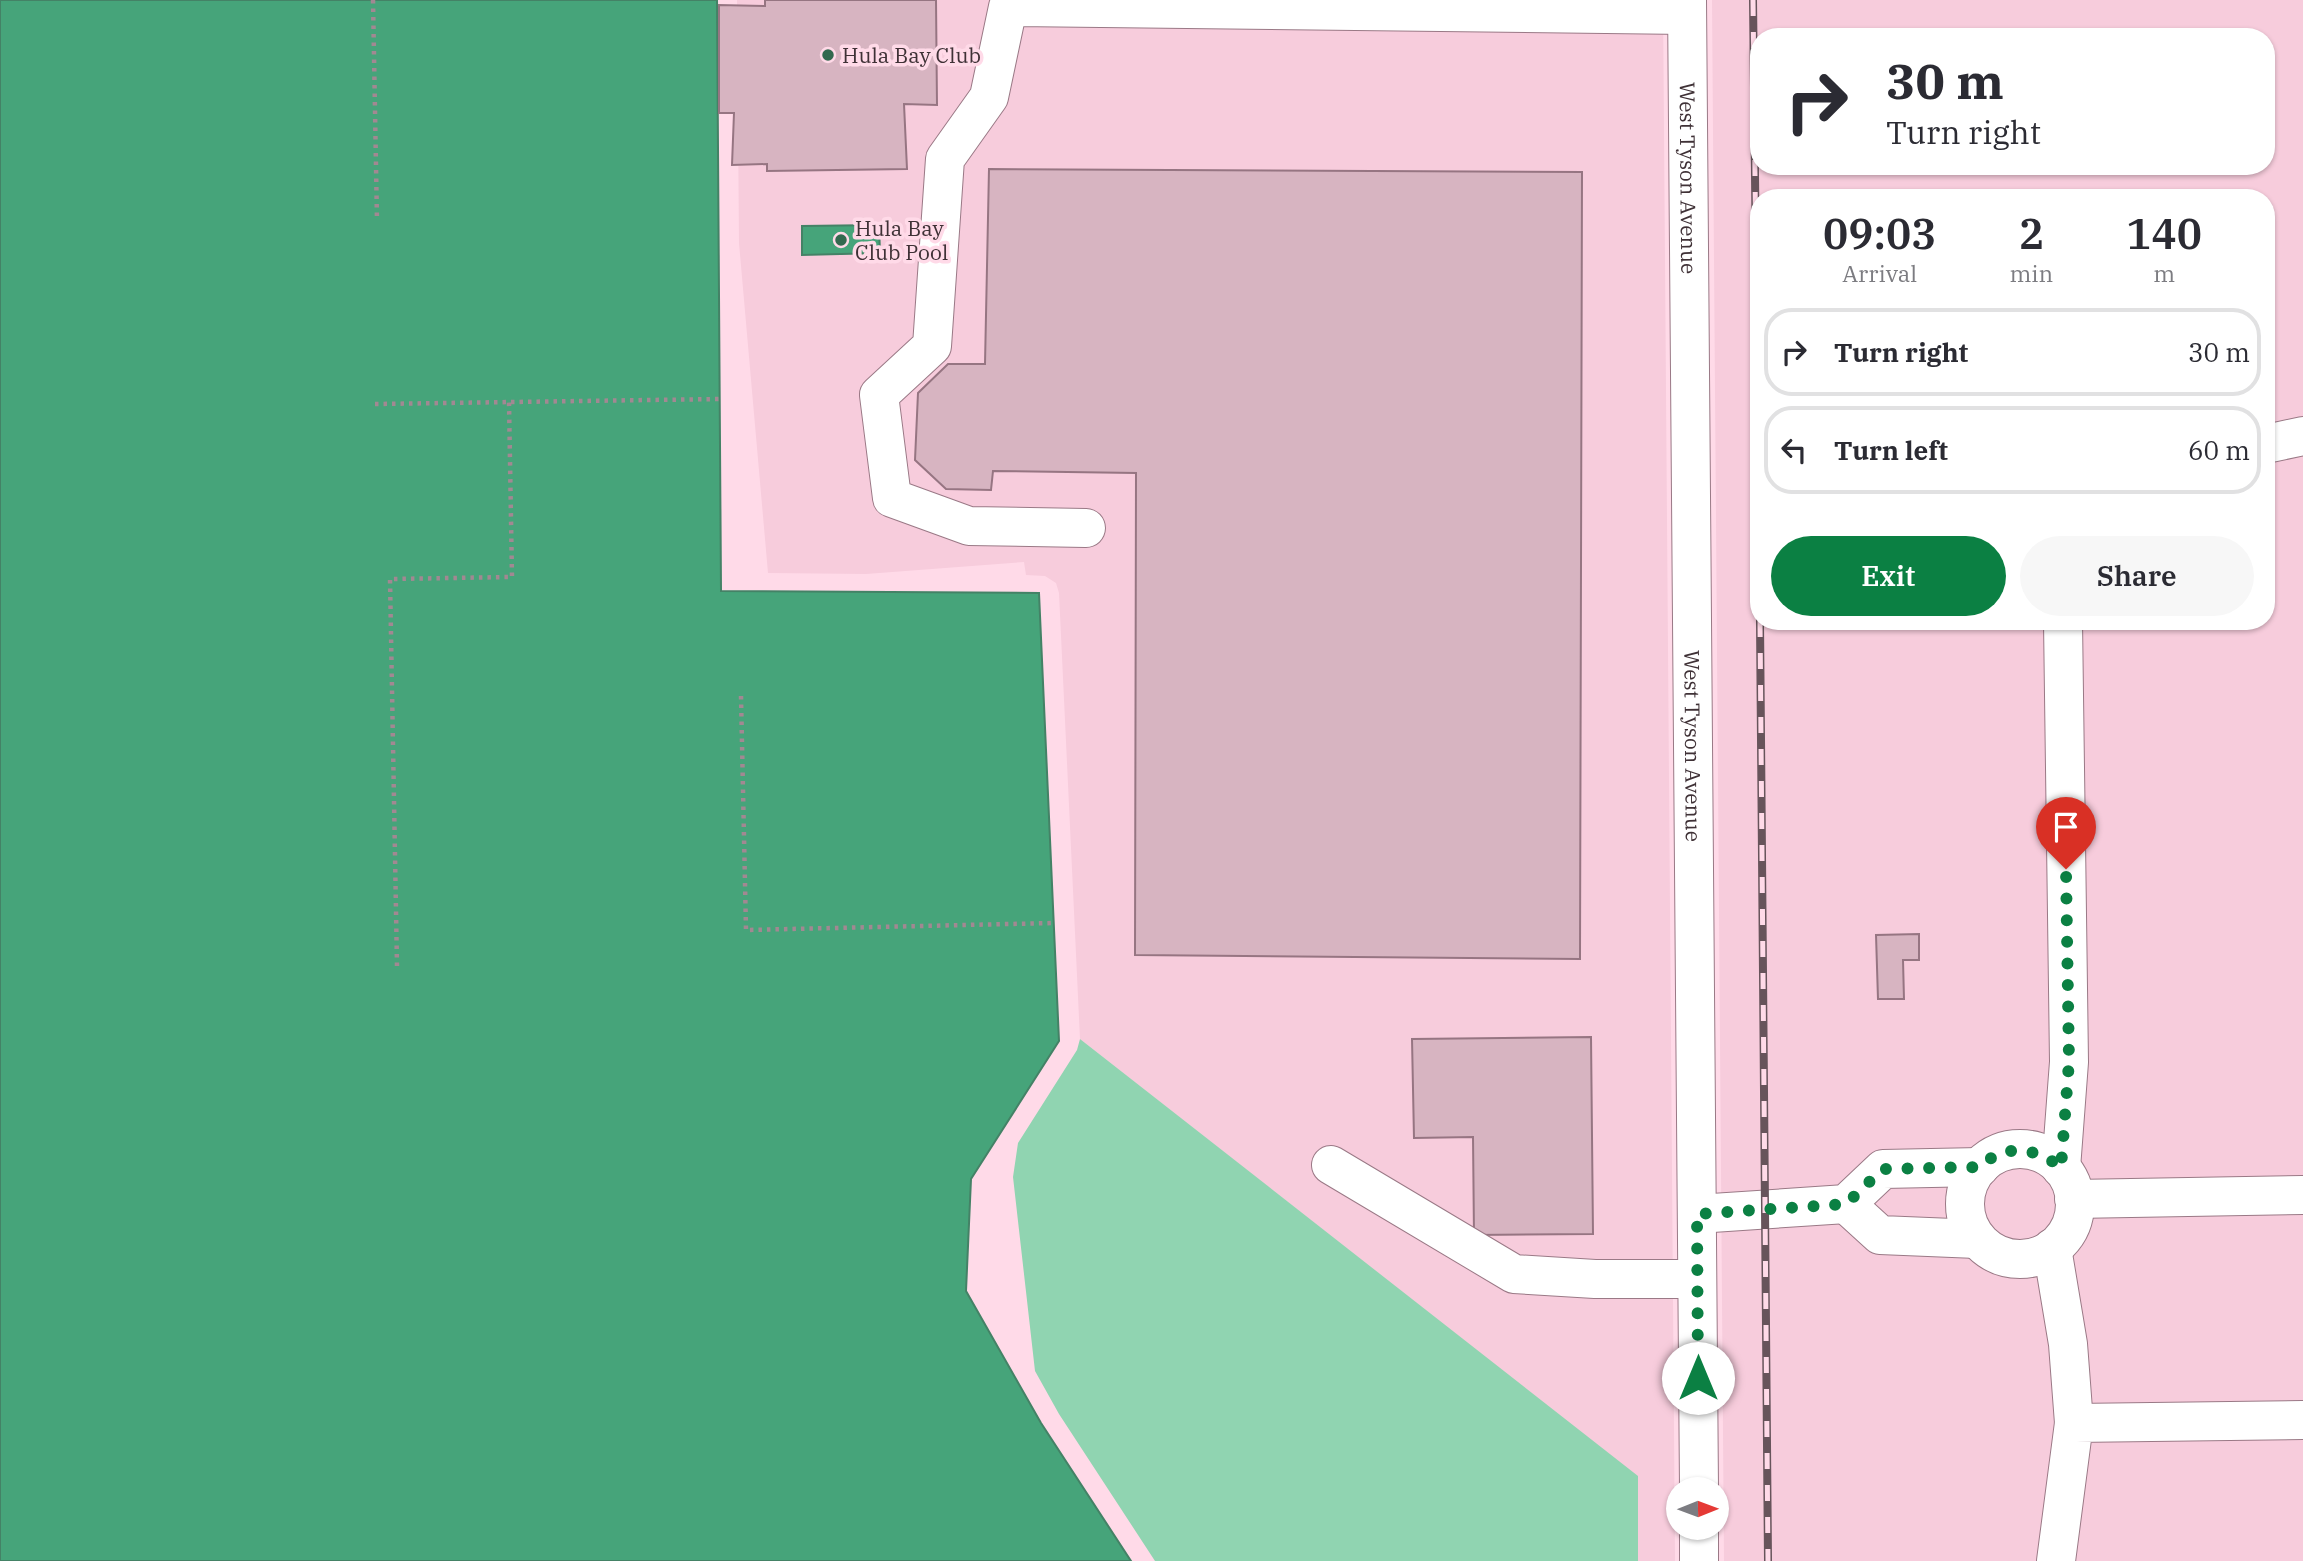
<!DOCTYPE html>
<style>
:root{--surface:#fff;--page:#f7f7f7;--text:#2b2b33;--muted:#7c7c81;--line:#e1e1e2;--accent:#0b8043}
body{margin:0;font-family:"IBM Plex Serif",serif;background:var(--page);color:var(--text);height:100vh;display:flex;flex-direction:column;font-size:26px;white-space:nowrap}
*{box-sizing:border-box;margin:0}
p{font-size:23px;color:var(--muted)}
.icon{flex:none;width:38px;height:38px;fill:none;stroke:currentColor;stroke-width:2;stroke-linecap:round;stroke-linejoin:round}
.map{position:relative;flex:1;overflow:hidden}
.sheet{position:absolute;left:1750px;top:189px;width:525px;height:441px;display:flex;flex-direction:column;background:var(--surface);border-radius:28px;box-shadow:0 2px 5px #0004}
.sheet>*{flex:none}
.top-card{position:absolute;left:1750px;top:28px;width:525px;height:147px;border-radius:28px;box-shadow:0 2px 5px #0004;background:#fff;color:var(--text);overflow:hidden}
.needle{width:46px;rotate:89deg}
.buttons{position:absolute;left:1666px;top:1477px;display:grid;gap:14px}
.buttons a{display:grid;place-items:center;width:63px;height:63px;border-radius:50%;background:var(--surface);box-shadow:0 2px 5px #0004;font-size:35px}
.pin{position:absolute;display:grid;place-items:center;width:60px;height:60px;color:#fff;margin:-72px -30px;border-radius:50% 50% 50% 0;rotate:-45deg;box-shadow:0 0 7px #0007}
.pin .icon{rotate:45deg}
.me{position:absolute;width:77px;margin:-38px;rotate:0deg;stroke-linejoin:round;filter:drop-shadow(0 0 5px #0008)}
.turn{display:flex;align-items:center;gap:24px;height:147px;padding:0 21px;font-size:32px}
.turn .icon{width:91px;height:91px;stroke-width:2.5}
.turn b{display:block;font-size:49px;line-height:60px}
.eta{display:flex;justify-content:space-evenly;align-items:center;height:119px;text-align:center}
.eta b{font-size:42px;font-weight:600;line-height:49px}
.action{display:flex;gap:14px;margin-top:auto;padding:14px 21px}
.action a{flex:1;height:80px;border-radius:42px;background:var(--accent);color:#fff;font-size:28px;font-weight:600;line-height:80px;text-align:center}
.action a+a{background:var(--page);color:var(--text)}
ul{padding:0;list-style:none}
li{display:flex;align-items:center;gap:21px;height:88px;margin:0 14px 10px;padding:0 7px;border:4px solid var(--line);border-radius:28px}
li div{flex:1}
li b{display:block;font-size:26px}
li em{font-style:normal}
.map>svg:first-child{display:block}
.built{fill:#f7ccdc;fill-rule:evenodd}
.green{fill:#90d4b1}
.water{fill:#46a47a;stroke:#448266;stroke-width:2}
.building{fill:#d7b4c1;stroke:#967582;stroke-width:2}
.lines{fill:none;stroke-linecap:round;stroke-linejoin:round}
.minor-casing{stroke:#9a7986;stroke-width:40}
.path{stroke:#a28892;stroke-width:4.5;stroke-dasharray:3.5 5;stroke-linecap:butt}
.minor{stroke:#fff;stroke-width:38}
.rail-casing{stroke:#67545b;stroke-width:8}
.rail{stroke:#ffdae8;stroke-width:5;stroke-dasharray:16;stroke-linecap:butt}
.route{stroke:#0b8043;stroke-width:12;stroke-dasharray:0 21.6}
.poi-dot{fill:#33694f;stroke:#ffdae8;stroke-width:2.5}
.labels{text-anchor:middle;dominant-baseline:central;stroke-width:7;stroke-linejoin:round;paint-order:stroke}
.poi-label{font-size:21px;fill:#3f3136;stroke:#ffdae8;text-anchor:start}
.street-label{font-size:21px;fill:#3f3136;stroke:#ffdae8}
</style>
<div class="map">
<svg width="2303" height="1561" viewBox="0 0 2303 1561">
<rect width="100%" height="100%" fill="#ffdae8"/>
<!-- built -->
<path class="built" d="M737,0H1663L1675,1561H1638L1637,1476L1080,1039L1059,593L1056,583L1045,576L1026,575L1024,562L866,574L768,573L739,243Z
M1712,0H2303V1561H1724ZM1759,37H2266V166H1759ZM1759,198H2266V621H1759Z"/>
<!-- green -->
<path class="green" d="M1080,1039L1638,1476V1561H1155L1059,1414L1035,1371L1013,1177L1018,1143L1077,1050Z"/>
<!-- water -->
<path class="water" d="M0,0H717L721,591L1039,593L1059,1041L971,1179L966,1291L1041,1423L1131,1561H0Z
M879,225L880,253L802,255V226Z"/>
<!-- building -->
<path class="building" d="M765,0H936L937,105L904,104L907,169L767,171V164L732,165L734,113H719V5L765,6Z
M989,169L1582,172L1580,959L1135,955L1136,473L993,471L991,490L946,489L915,460L918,393L948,364H985Z
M1919,934V960H1903L1904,999H1878L1876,935Z
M1591,1037L1593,1234L1474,1235L1473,1137L1414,1138L1412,1039Z"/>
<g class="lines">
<defs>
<g id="minor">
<path id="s1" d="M1687,0L1699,1489"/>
<path d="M2266,444L2303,436"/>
<path d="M1086,528L969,526L892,498L879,395L932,346L945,159L989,97L1008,7L1687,15"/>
<circle cx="2020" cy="1204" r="55"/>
<path d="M1331,1165L1514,1274L1595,1279H1697"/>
<path d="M2061,1168L2069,1062L2063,621"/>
<path d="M2074,1199L2303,1195"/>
<path d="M1846,1204L1880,1235L1977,1239"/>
<path d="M1697,1214L1846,1204L1883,1169L1980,1167"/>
<path d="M2052,1248L2068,1344L2074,1423"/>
<path d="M1699,1528V1561"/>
<path d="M2056,1561L2074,1423L2303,1420"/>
</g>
</defs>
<!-- minor casing -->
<use href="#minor" class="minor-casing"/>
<!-- path -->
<path class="path" d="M373,0L377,221
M375,404L719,399
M741,696L746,930L1053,923
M397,966L390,579L512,577L509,402"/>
<!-- minor -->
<use href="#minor" class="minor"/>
<defs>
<path id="rail" d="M1753,0L1759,527
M1760,621L1768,1561"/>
</defs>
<!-- rail casing -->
<use href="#rail" class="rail-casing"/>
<!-- rail -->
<use href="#rail" class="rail"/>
</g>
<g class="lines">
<!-- route -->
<path class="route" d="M1698,1378L1697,1214L1846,1204L1883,1169L1980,1167C2004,1143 2037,1147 2061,1168L2069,1062L2066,869"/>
</g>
<!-- markers -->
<g class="poi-dot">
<circle cx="828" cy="55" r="7"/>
<circle cx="841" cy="240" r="7"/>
</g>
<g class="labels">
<!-- poi labels -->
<g class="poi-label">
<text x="842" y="55">Hula Bay Club</text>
<text x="855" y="228">Hula Bay<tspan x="855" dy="24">Club Pool</tspan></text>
</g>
<!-- street labels -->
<g class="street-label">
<text stroke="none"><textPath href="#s1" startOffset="178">West Tyson Avenue</textPath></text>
<text stroke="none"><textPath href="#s1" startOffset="746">West Tyson Avenue</textPath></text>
</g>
</g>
</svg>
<div class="buttons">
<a><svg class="needle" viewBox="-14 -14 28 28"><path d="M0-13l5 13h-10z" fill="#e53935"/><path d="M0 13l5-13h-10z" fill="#7c7c81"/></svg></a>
</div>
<div class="pin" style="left:2066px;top:869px;background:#d93025"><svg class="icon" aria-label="arrive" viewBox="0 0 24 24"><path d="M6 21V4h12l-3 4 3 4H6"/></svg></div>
<svg class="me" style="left:1698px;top:1378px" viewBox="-20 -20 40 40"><circle r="19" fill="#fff"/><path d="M0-13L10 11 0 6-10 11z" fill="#0b8043"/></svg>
<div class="top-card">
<div class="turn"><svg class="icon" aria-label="right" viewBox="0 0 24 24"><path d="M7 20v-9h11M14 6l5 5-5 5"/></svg><div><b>30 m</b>Turn right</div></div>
</div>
<section class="sheet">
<div class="eta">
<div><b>09:03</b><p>Arrival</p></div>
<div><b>2</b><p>min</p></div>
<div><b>140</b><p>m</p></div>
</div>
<ul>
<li><svg class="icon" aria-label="right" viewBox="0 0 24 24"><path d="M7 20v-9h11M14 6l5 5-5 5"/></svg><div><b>Turn right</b></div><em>30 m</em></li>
<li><svg class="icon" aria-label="left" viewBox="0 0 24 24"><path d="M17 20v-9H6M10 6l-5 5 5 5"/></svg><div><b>Turn left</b></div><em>60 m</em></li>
</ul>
<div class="action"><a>Exit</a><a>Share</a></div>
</section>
</div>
